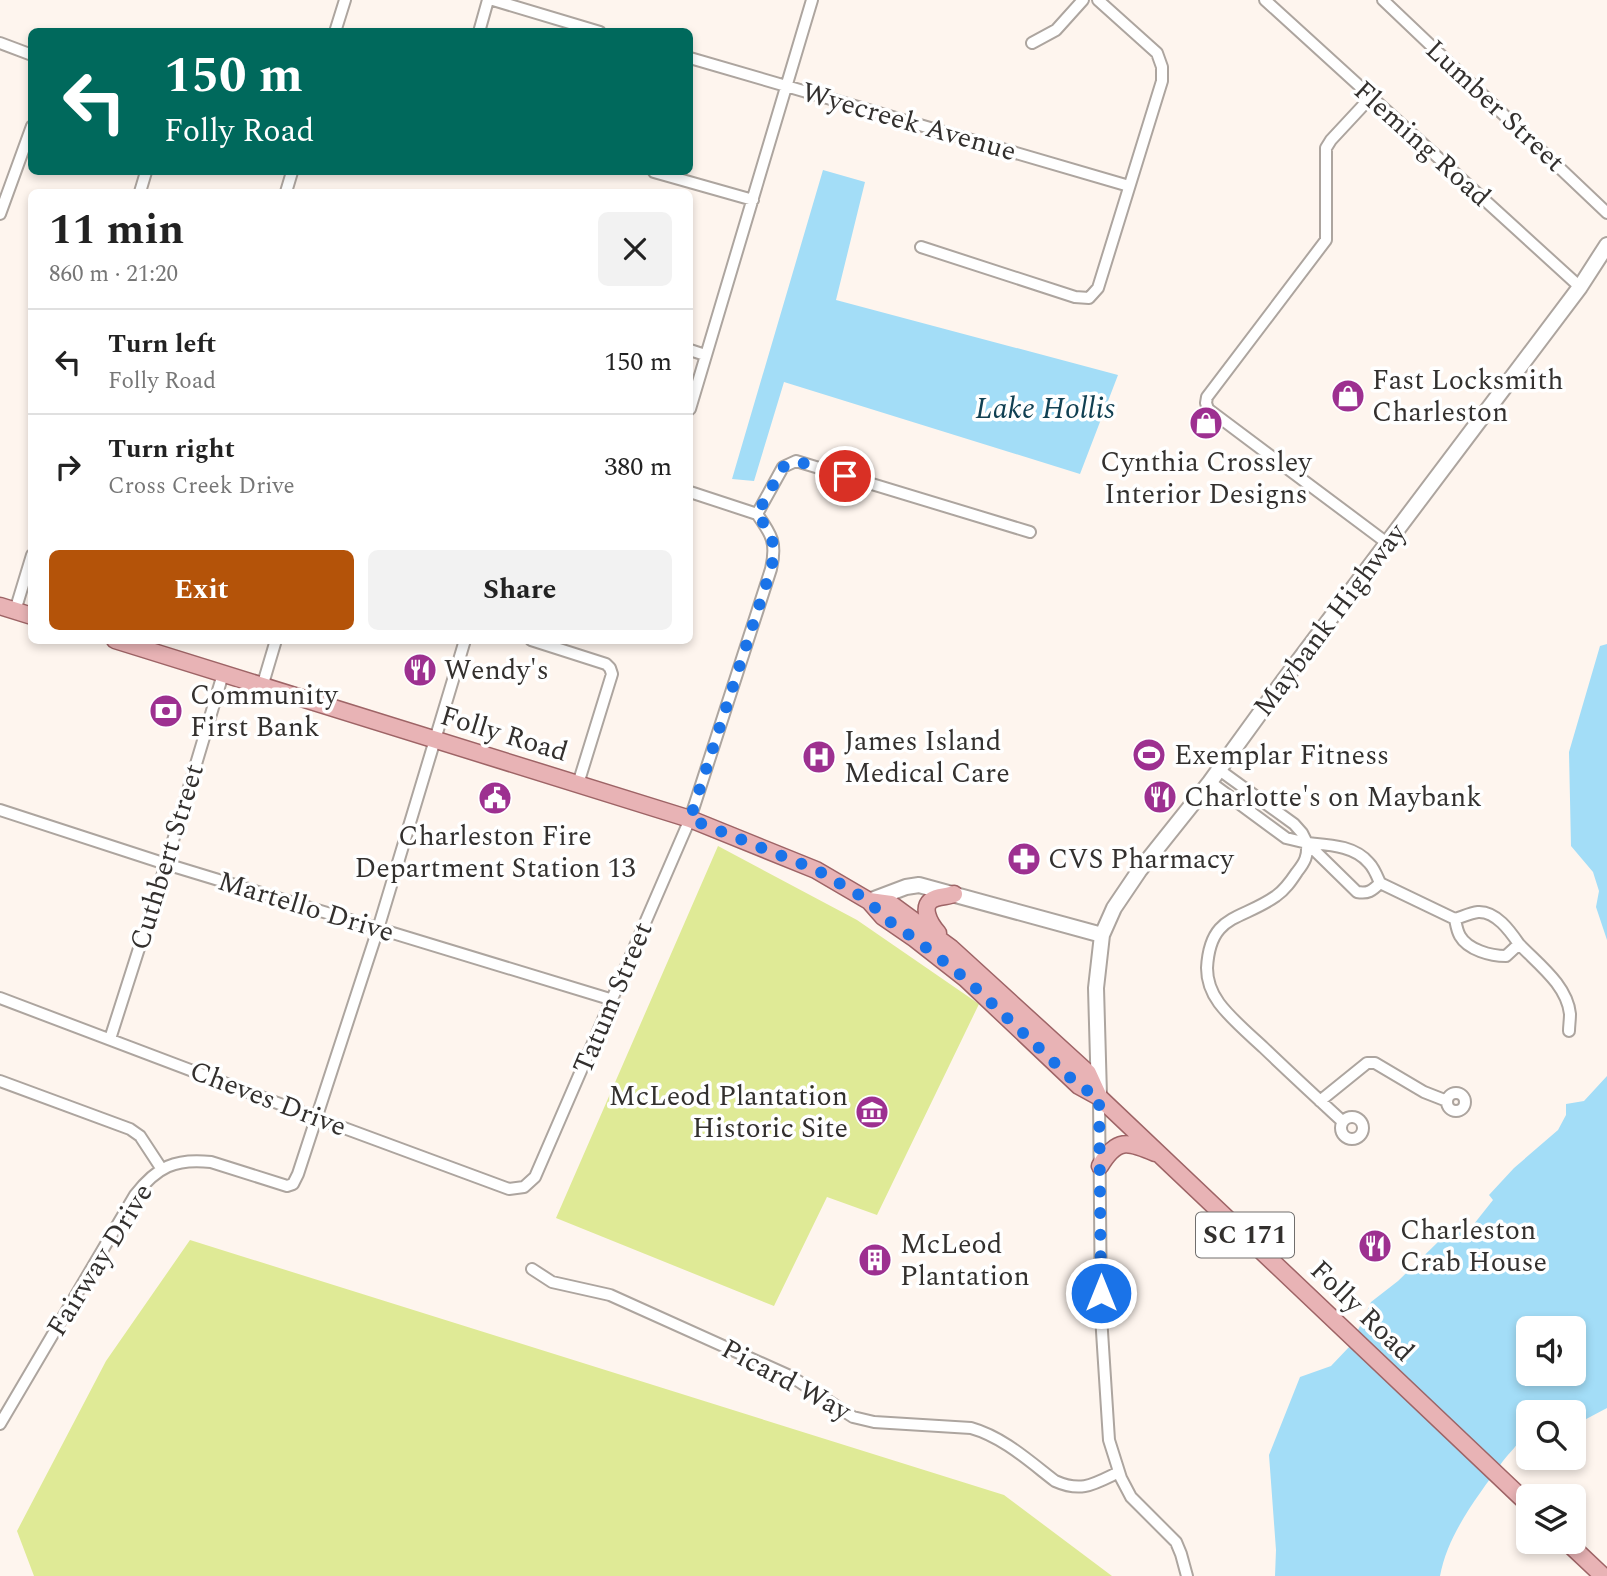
<!DOCTYPE html>
<meta charset="utf-8">
<style>
:root{--surface:#fff;--page:#f2f2f2;--text:#222;--muted:#767676;--line:#e0e0e0;--accent:#b45309}
body{margin:0;font-family:Spectral,serif;background:var(--page);color:var(--text);height:100vh;display:flex;flex-direction:column;font-size:26px;white-space:nowrap}
*{box-sizing:border-box;margin:0}
p{font-size:23px;color:var(--muted)}
.icon{flex:none;width:38px;height:38px;fill:none;stroke:currentColor;stroke-width:2;stroke-linecap:round;stroke-linejoin:round}
.map{position:relative;flex:1;overflow:hidden}
.panel{position:absolute;left:28px;top:189px;width:665px;height:455px;display:flex;flex-direction:column;background:var(--surface);border-radius:10px;box-shadow:0 4px 10px #0003}
.panel>*{flex:none}
.hud{position:absolute;left:28px;top:28px;width:665px;height:147px;border-radius:10px;box-shadow:0 4px 10px #0003;background:#00695c;color:#fff;overflow:hidden}
.tools{position:absolute;left:1516px;top:1316px;display:grid;gap:14px}
.tools a{display:grid;place-items:center;width:70px;height:70px;border-radius:10px;background:var(--surface);box-shadow:0 4px 10px #0003;font-size:35px}
.pin{position:absolute;display:grid;place-items:center;width:60px;height:60px;color:#fff;margin:-30px;border:4px solid #fff;border-radius:50%;box-shadow:0 2px 7px #0007}
.me{position:absolute;width:77px;margin:-38px;rotate:0deg;stroke-linejoin:round;filter:drop-shadow(0 0 5px #0008)}
.turn{display:flex;align-items:center;gap:24px;height:147px;padding:0 21px;font-size:32px}
.turn .icon{width:91px;height:91px;stroke-width:2.5}
.turn b{display:block;font-size:49px;line-height:60px}
.round{display:grid;place-items:center;flex:none;width:74px;height:74px;border-radius:10px;background:var(--page)}
.summary{display:flex;align-items:center;justify-content:space-between;height:119px;padding:0 21px}
h1{font-size:42px;font-weight:700;line-height:52px}
.primary-button{display:flex;gap:14px;margin-top:auto;padding:14px 21px}
.primary-button a{flex:1;height:80px;border-radius:10px;background:var(--accent);color:#fff;font-size:28px;font-weight:700;line-height:80px;text-align:center}
.primary-button a+a{background:var(--page);color:var(--text)}
ul{padding:0;list-style:none}
li{display:flex;align-items:center;gap:21px;height:105px;padding:0 21px;border-top:2px solid var(--line)}
li div{flex:1}
li b{display:block;font-size:26px}
li em{font-style:normal}
.map>svg:first-child{display:block}
.green{fill:#dfea96}
.water{fill:#a3ddf7;fill-rule:evenodd}
.lines{fill:none;stroke-linecap:round;stroke-linejoin:round}
.street-casing{stroke:#ada59f;stroke-width:14}
.secondary-casing{stroke:#ada59f;stroke-width:18}
.primary-casing{stroke:#9e6466;stroke-width:19}
.street{stroke:#fff;stroke-width:10}
.secondary{stroke:#fff;stroke-width:14}
.primary{stroke:#e8b3b5;stroke-width:16}
.route{stroke:#1a73e8;stroke-width:12;stroke-dasharray:0 21.6}
.labels{text-anchor:middle;dominant-baseline:central;stroke-width:7;stroke-linejoin:round;paint-order:stroke}
.shield{fill:#fff;stroke:#706e6d;stroke-width:2}
.shield-label{font-size:26px;font-weight:bold;fill:#33302e}
.street-label{font-size:28px;fill:#33302e;stroke:#fff}
.poi-label{font-size:28px;fill:#33302e;stroke:#fff;text-anchor:start}
.water-label{font-size:30px;font-style:italic;fill:#114052;stroke:#fff}
</style>
<div class="map">
<svg width="1607" height="1576" viewBox="0 0 1607 1576">
<rect width="100%" height="100%" fill="#fef5ee"/>
<!-- green -->
<path class="green" d="M718,846L857,920L979,1004L877,1215L827,1197L774,1306L556,1218Z
M190,1240L1004,1495L1112,1576H34L17,1531L106,1361Z"/>
<!-- water -->
<path class="water" d="M823,170L865,182L836,300L1118,375L1080,474L784,382L754,481L732,479Z
M1607,644V940L1596,907L1599,891L1593,872L1571,846L1569,752L1600,646Z
M1607,1076V1408L1573,1426V1412H1528V1434L1523,1435C1518,1445 1510,1452 1503,1461C1478,1496 1448,1533 1440,1576H1275L1276,1550L1269,1455L1300,1377L1331,1366L1350,1346L1364,1318L1371,1302L1398,1281L1438,1242L1462,1221L1470,1229L1493,1200L1489,1195L1514,1168L1558,1130L1566,1115V1104L1584,1101ZM1528,1328H1573V1374H1528Z"/>
<g class="lines">
<defs>
<path id="street" d="M493,0L600,32
M1265,0L1580,287
M1383,0L1607,213
M335,32L345,0
M479,32L488,0
M0,43L32,55
M1032,43L1056,30L1083,0
M690,58L1129,186
M1371,97L1331,140L1326,148V240L1207,397L1206,403L1208,409L1387,543
M654,172L753,200
M140,192L146,172
M286,192L292,172
M0,214L32,126
M921,247L1075,297L1089,298L1098,288L1162,81V67L1157,53L1098,0
M690,350L705,355
M690,409L812,0
M690,492L757,514
M757,514L783,467L796,461L1030,532
M15,611L32,555
M531,640L606,664L610,668L612,674L578,784
M262,687L276,640
M1210,782L1286,838L1307,843L1302,833L1294,824L1218,769
M0,810L166,864L613,1000
M1307,843C1308,856 1305,862 1297,872C1291,881 1285,890 1276,896C1241,921 1210,913 1207,968C1207,980 1211,992 1219,1003C1231,1019 1249,1034 1264,1048C1290,1073 1316,1097 1342,1121
M1307,843C1328,845 1354,845 1369,863C1374,868 1377,876 1380,883C1372,891 1368,894 1357,892Z
M1380,883L1455,919C1462,917 1470,913 1478,912C1496,911 1510,931 1519,944L1506,956C1491,956 1468,950 1460,936C1457,931 1456,924 1455,919
M1519,944C1538,964 1567,985 1570,1014C1570,1020 1569,1026 1569,1031
M0,998L317,1118L509,1189L524,1187L535,1177L690,819L771,569C777,543 772,535 757,514
M110,1039L166,864L223,674
M0,1081L130,1129L140,1136L161,1168
M1447 1102a9 9 0 1 1 18 0a9 9 0 1 1-18 0Z
M1099,1097L1101,1316L1109,1440L1121,1478L1131,1497L1176,1542L1181,1554L1187,1576
M1320,1101L1367,1063H1375L1424,1092L1447,1101
M1341 1128a11 11 0 1 1 22 0a11 11 0 1 1-22 0Z
M532,1269L552,1282L610,1295L792,1377L853,1417L874,1422L971,1428C1003,1437 1029,1461 1055,1481C1082,1493 1094,1484 1119,1472
M0,1424L135,1195C157,1167 175,1158 211,1162L287,1186L293,1184L298,1174L378,929L465,640"/>
<path id="secondary" d="M869,901L906,887L919,885L1102,935
M1099,1095L1096,988L1102,935L1114,908L1139,871L1210,782L1284,680L1580,287L1607,245"/>
<path id="primary" d="M0,606L32,616
M115,640L690,819L816,870L869,901L883,917L915,939L966,979L1079,1086L1099,1097L1528,1504
M869,901L891,904L951,948L1088,1073L1099,1097
M938,933C930,924 918,904 936,898C942,896 949,896 954,894
M1100,1166C1117,1138 1127,1141 1155,1153
M1567,1542L1603,1576"/>
</defs>
<!-- street casing -->
<use href="#street" class="street-casing"/>
<!-- secondary casing -->
<use href="#secondary" class="secondary-casing"/>
<!-- primary casing -->
<use href="#primary" class="primary-casing"/>
<!-- street -->
<use href="#street" class="street"/>
<!-- secondary -->
<use href="#secondary" class="secondary"/>
<!-- primary -->
<use href="#primary" class="primary"/>
</g>
<g class="lines">
<!-- route -->
<path class="route" d="M845,476L796,461L783,467L757,514C772,535 777,543 771,569L690,819L817,870L869,901L883,917L915,939L966,979L1079,1086L1099,1097L1101,1293"/>
</g>
<!-- icons -->
<defs>
<symbol id="shop-disc" viewBox="-11 -11 22 22"><circle r="9.5" fill="#9d3090" stroke="#fff"/><path d="M-5-2.5h2.3a2.7 3.5 0 0 1 5.4 0H5L5.5 6h-11ZM-1.5-2.5h3a1.5 2.3 0 0 0-3 0Z" fill="#fff"/></symbol>
<symbol id="restaurant-disc" viewBox="-11 -11 22 22"><circle r="9.5" fill="#9d3090" stroke="#fff"/><path d="M-5-6h1v4h1v-4h1v4h1v-4h1v5L-1.5 .5V6h-2V.5L-5-1ZM5-6V6H3V1.5H1.5Q1.5-4 5-6Z" fill="#fff"/></symbol>
<symbol id="bank-disc" viewBox="-11 -11 22 22"><circle r="9.5" fill="#9d3090" stroke="#fff"/><path d="M-6-4H6V4H-6ZM0-2.3a2.3 2.3 0 1 0 0 4.6a2.3 2.3 0 1 0 0-4.6Z" fill="#fff"/></symbol>
<symbol id="stadium-disc" viewBox="-11 -11 22 22"><circle r="9.5" fill="#9d3090" stroke="#fff"/><path d="M0-5a6.5 5 0 1 0 0 10a6.5 5 0 1 0 0-10ZM-3.5-1.8h7v3.6h-7Z" fill="#fff"/></symbol>
<symbol id="hospital-disc" viewBox="-11 -11 22 22"><circle r="9.5" fill="#9d3090" stroke="#fff"/><path d="M-5-5h3v3.5h4V-5h3V5h-3V1.5h-4V5h-3Z" fill="#fff"/></symbol>
<symbol id="civic-disc" viewBox="-11 -11 22 22"><circle r="9.5" fill="#9d3090" stroke="#fff"/><path d="M-.6-6.5H3V-4.5H.6V-3L4-1V1h2V6H-6V1h2V-1L-.6-3ZM-1.2 2.5V6h2.4V2.5Z" fill="#fff"/></symbol>
<symbol id="pharmacy-disc" viewBox="-11 -11 22 22"><circle r="9.5" fill="#9d3090" stroke="#fff"/><path d="M-2-6h4v4h4v4h-4v4h-4v-4h-4v-4h4Z" fill="#fff"/></symbol>
<symbol id="museum-disc" viewBox="-11 -11 22 22"><circle r="9.5" fill="#9d3090" stroke="#fff"/><path d="M0-6L6-3V-2H-6V-3ZM-5-1h2V3h-2ZM-1-1h2V3h-2ZM3-1h2V3H3ZM-6 4H6V6H-6Z" fill="#fff"/></symbol>
<symbol id="building-disc" viewBox="-11 -11 22 22"><circle r="9.5" fill="#9d3090" stroke="#fff"/><path d="M-4-6H4V6H1V3H-1V6H-4ZM-2.5-4.3h1.7v1.8h-1.7ZM.8-4.3h1.7v1.8H.8ZM-2.5-1h1.7V.8h-1.7ZM.8-1h1.7V.8H.8Z" fill="#fff"/></symbol>
</defs>
<g fill-rule="evenodd">
<use href="#shop-disc" x="1329" y="377" width="38" height="38"/>
<use href="#shop-disc" x="1187" y="404" width="38" height="38"/>
<use href="#restaurant-disc" x="401" y="651" width="38" height="38"/>
<use href="#bank-disc" x="147" y="692" width="38" height="38"/>
<use href="#stadium-disc" x="1130" y="736" width="38" height="38"/>
<use href="#hospital-disc" x="800" y="738" width="38" height="38"/>
<use href="#restaurant-disc" x="1141" y="778" width="38" height="38"/>
<use href="#civic-disc" x="476" y="779" width="38" height="38"/>
<use href="#pharmacy-disc" x="1005" y="840" width="38" height="38"/>
<use href="#museum-disc" x="853" y="1093" width="38" height="38"/>
<use href="#restaurant-disc" x="1356" y="1227" width="38" height="38"/>
<use href="#building-disc" x="856" y="1241" width="38" height="38"/>
</g>
<g class="labels">
<!-- shield labels -->
<rect class="shield" x="1196" y="1212.5" width="98" height="45" rx="5"/>
<g class="shield-label">
<text x="1245" y="1235">SC 171</text>
</g>
<!-- street labels -->
<g class="street-label">
<text transform="translate(1495 106) rotate(43)">Lumber Street</text>
<text transform="translate(909 122) rotate(16)">Wyecreek Avenue</text>
<text transform="translate(1422 144) rotate(42)">Fleming Road</text>
<text transform="translate(1330 620) rotate(-53)">Maybank Highway</text>
<text transform="translate(504 734) rotate(17)">Folly Road</text>
<text transform="translate(167 857) rotate(-73)">Cuthbert Street</text>
<text transform="translate(306 907) rotate(17)">Martello Drive</text>
<text transform="translate(613 998) rotate(-67)">Tatum Street</text>
<text transform="translate(268 1099) rotate(21)">Cheves Drive</text>
<text transform="translate(100 1260) rotate(-58)">Fairway Drive</text>
<text transform="translate(1362 1311) rotate(44)">Folly Road</text>
<text transform="translate(786 1380) rotate(28)">Picard Way</text>
</g>
<!-- poi labels -->
<g class="poi-label">
<text x="1372" y="380">Fast Locksmith<tspan x="1372" dy="32">Charleston</tspan></text>
<text x="1206" y="462" text-anchor="middle">Cynthia Crossley<tspan x="1206" dy="32">Interior Designs</tspan></text>
<text x="444" y="670">Wendy's</text>
<text x="190" y="695">Community<tspan x="190" dy="32">First Bank</tspan></text>
<text x="844" y="741">James Island<tspan x="844" dy="32">Medical Care</tspan></text>
<text x="1174" y="755">Exemplar Fitness</text>
<text x="1184" y="797">Charlotte's on Maybank</text>
<text x="495" y="836" text-anchor="middle">Charleston Fire<tspan x="495" dy="32">Department Station 13</tspan></text>
<text x="1048" y="859">CVS Pharmacy</text>
<text x="848" y="1096" text-anchor="end">McLeod Plantation<tspan x="848" dy="32">Historic Site</tspan></text>
<text x="1400" y="1230">Charleston<tspan x="1400" dy="32">Crab House</tspan></text>
<text x="900" y="1244">McLeod<tspan x="900" dy="32">Plantation</tspan></text>
</g>
<!-- water labels -->
<g class="water-label">
<text x="1045" y="409">Lake Hollis</text>
</g>
</g>
</svg>
<div class="tools">
<a><svg class="icon" aria-label="sound" viewBox="0 0 24 24"><path d="M4 9h4l5-4v14l-5-4H4zM17 9q2 3 0 6"/></svg></a>
<a><svg class="icon" aria-label="search" viewBox="0 0 24 24"><circle cx="10" cy="10" r="6"/><path d="M15 15l6 6"/></svg></a>
<a><svg class="icon" aria-label="layers" viewBox="0 0 24 24"><path d="M12 4l9 5-9 5-9-5zM3 14l9 5 9-5"/></svg></a>
</div>
<div class="pin" style="left:845px;top:476px;background:#d93025"><svg class="icon" aria-label="arrive" viewBox="0 0 24 24"><path d="M6 21V4h12l-3 4 3 4H6"/></svg></div>
<svg class="me" style="left:1101px;top:1293px" viewBox="-20 -20 40 40"><circle r="17" fill="#1a73e8" stroke="#fff" stroke-width="3"/><path d="M0-11L8 9 0 5-8 9z" fill="#fff"/></svg>
<div class="hud">
<div class="turn"><svg class="icon" aria-label="left" viewBox="0 0 24 24"><path d="M17 20v-9H6M10 6l-5 5 5 5"/></svg><div><b>150 m</b>Folly Road</div></div>
</div>
<section class="panel">
<div class="summary"><div><h1>11 min</h1><p>860 m · 21:20</p></div><a class="round"><svg class="icon" aria-label="close" viewBox="0 0 24 24"><path d="M6 6l12 12M18 6L6 18"/></svg></a></div>
<ul>
<li><svg class="icon" aria-label="left" viewBox="0 0 24 24"><path d="M17 20v-9H6M10 6l-5 5 5 5"/></svg><div><b>Turn left</b><p>Folly Road</p></div><em>150 m</em></li>
<li><svg class="icon" aria-label="right" viewBox="0 0 24 24"><path d="M7 20v-9h11M14 6l5 5-5 5"/></svg><div><b>Turn right</b><p>Cross Creek Drive</p></div><em>380 m</em></li>
</ul>
<div class="primary-button"><a>Exit</a><a>Share</a></div>
</section>
</div>
